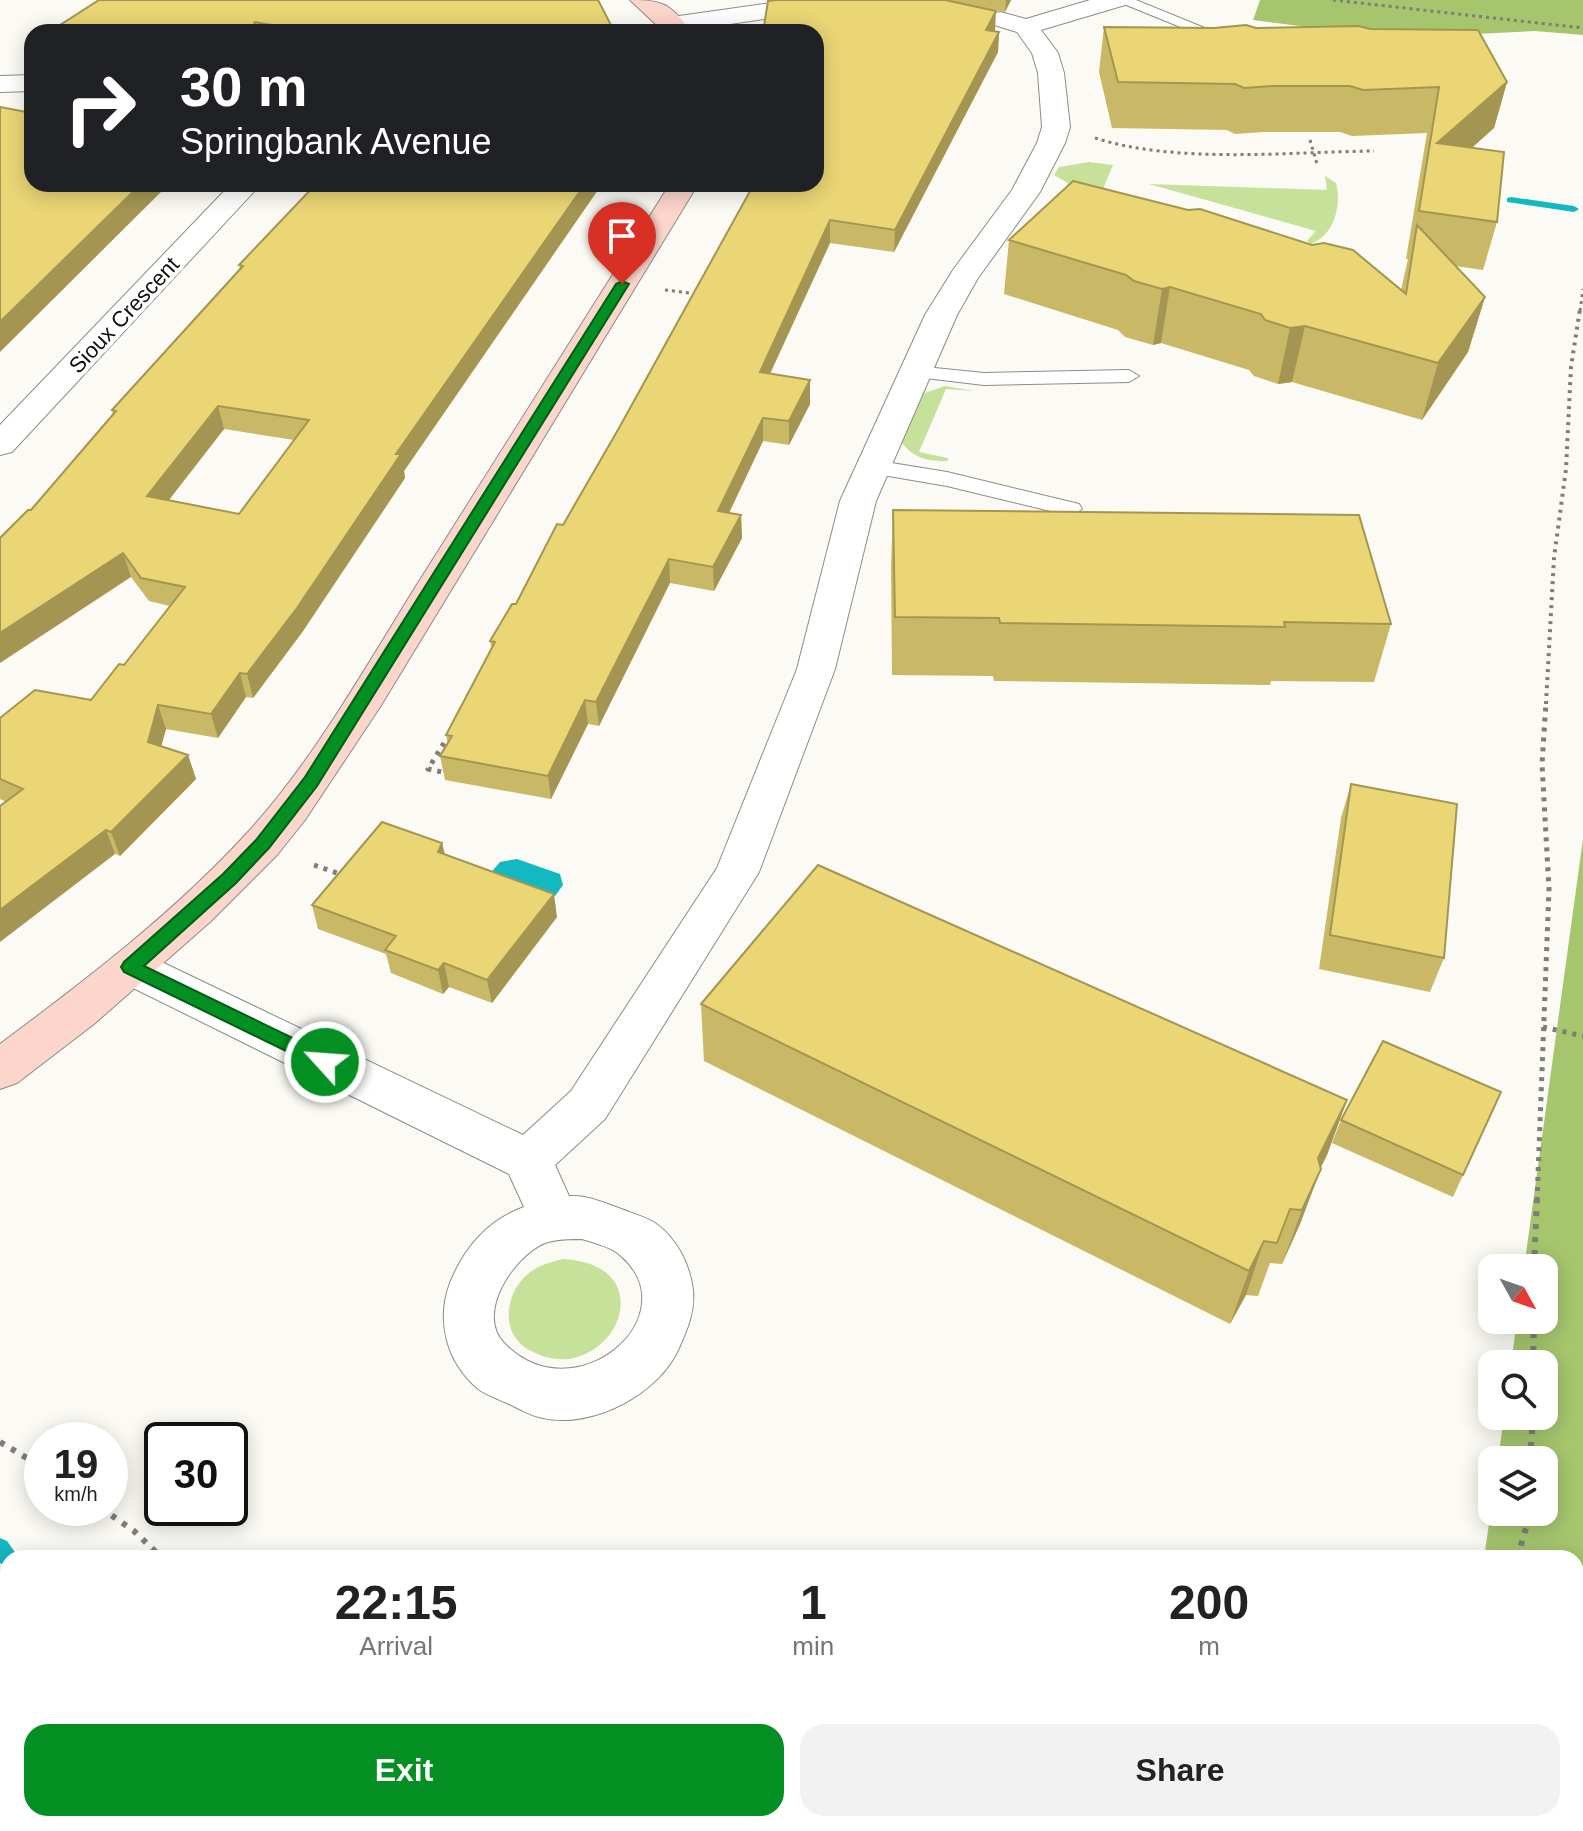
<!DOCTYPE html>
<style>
:root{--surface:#fff;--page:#f2f2f2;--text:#222;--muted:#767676;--accent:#038f21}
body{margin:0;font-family:Arial,sans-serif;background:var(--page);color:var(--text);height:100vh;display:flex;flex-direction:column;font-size:30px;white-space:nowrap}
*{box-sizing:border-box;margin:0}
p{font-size:26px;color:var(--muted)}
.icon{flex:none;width:44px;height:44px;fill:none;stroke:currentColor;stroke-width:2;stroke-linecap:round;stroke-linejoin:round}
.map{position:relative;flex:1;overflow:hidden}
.details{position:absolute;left:0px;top:1550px;width:1584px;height:282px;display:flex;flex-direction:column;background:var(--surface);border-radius:24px 24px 0 0;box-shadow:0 4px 20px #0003}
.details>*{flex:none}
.banner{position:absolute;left:24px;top:24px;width:800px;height:168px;border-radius:24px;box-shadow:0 4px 20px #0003;background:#202124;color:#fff;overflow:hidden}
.needle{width:52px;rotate:130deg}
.buttons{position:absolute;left:1478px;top:1254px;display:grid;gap:16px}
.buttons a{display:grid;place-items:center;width:80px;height:80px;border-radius:16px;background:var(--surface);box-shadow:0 4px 20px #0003;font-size:40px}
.speed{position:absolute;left:24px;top:1422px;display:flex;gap:16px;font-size:40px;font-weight:700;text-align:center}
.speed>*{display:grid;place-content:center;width:104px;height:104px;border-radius:50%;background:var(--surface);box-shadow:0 4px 20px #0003;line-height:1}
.speed small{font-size:20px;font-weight:400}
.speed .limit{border:4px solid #111;border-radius:12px;background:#fff;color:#111}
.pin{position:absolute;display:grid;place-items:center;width:68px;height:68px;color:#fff;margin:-82px -34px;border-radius:50% 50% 50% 0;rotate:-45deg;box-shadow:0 0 8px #0007}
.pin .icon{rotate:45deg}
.me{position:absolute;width:88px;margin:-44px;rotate:296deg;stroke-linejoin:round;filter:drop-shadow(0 0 6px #0008)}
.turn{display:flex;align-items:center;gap:28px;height:168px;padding:0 24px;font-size:36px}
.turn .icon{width:104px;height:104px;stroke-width:2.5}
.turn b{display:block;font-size:56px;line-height:68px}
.eta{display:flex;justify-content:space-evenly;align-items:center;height:136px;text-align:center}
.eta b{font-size:48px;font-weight:600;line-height:56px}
.primary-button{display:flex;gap:16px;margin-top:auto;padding:16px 24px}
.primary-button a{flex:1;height:92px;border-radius:24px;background:var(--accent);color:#fff;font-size:32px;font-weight:600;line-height:92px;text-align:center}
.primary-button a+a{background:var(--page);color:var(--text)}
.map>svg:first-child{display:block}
.green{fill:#c6e199}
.forest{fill:#a6c66e}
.water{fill:#13b9c1}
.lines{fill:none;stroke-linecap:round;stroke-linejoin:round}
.stream{fill:#13b9c1;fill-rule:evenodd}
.service-casing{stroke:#8d8c86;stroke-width:2}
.minor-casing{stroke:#8d8c86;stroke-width:2}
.secondary-casing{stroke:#8d8c86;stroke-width:2}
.path-far3{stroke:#7e7d7a;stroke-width:3;stroke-dasharray:3 4;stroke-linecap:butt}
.path-far2{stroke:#7e7d7a;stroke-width:4;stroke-dasharray:3 5;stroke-linecap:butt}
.path-far1{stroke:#7e7d7a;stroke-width:5;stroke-dasharray:4 6;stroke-linecap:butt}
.path{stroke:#7e7d7a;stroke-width:6;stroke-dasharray:5 8;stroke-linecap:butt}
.service{fill:#fff;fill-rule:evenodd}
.minor{fill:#fff;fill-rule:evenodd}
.secondary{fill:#fcd5cb;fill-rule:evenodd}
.wall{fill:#c9b865;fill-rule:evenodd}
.shaded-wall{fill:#a49652}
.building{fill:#ead675;stroke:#a49652;stroke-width:2;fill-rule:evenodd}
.route{fill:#038f21;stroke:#025d15;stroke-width:2}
.labels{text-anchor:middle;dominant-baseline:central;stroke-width:8;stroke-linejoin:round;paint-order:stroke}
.far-street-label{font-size:22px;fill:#0f0e0c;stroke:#fff}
</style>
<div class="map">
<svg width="1583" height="1831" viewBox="0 0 1583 1831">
<rect width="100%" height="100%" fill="#fbfaf4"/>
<!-- green -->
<path class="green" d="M1089,162L1113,165L1102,191L1080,190L1054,175L1059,167Z
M1325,176L1336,183C1342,206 1334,235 1311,244L1307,241L1316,231L1149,184L1327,190Z
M945,386L974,391L946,389L919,452L948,458V461C929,462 912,458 901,441L922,394Z
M563,1259C672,1265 607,1394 529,1350C499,1333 505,1292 529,1273C539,1265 551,1262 563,1259Z"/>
<!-- forest -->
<path class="forest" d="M1260,0H1583V35L1535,31L1395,38L1253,20Z
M1583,839V1831H1447L1448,1824H1576V1558H1484L1492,1503V1512H1544V1460H1498L1504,1416H1544V1364H1511L1517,1320H1544V1268H1524Z"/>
<!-- water -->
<path class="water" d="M517,859L560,874L563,885L555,896L538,901L488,876L500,862Z"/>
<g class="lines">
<!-- stream -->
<path class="stream" d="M1511,197L1574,206L1579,209L1574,212L1507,202V198Z
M0,1538L7,1541L19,1558H8V1568L0,1563Z
M186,1824H211L214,1831H189Z"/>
<defs>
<path id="service" d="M1114,0H1136L1234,40L1232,43H1220Z
M915,366L984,373L1129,370L1139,376L1129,382L984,385L908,376L905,372Z
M873,460L947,472L1079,504L1082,509L1071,516L947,486L865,472L862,467Z"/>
<path id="minor" d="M793,0H834L836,3L833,8L824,10L676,32L663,30L659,25L663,20L672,17Z
M1090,0H1128L1125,5L1041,30L1058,53L1064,73L1070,127L1065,143L1040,192L978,278L957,315L876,501L835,669L759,872L605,1119L555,1165L569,1196C586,1195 600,1201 616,1207C628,1212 644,1216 655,1223C677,1238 690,1265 693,1290C695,1311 688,1328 679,1348C659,1394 593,1429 543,1418C531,1416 520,1409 509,1404C499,1399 485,1395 477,1388C446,1361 436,1320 450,1283C464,1248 488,1220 524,1207L509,1174L115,979L108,967L115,955L131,950L147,955L523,1135L571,1091L717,868L797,669L840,501L925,315L953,270L1012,190L1037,143L1042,127L1038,73L1032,53L1017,32L991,24L988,19L991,14L1000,12L1026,19ZM582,1239C594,1243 612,1247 621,1256C690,1316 575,1416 504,1343C475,1313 514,1256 545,1243C556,1239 570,1239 582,1239Z
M32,75V91L0,92V76Z
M231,184H261L12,452L0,455V425Z"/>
<path id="secondary" d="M630,0C663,0 671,4 691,32H664Z
M670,184H698L380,707L305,820L277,855L211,921L94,1024L17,1083L0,1089V1044C86,980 175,912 248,832C314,760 366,666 418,583C502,450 586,317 670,184Z"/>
</defs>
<!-- service casing -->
<use href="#service" class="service-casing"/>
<!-- minor casing -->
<use href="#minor" class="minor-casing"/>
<!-- secondary casing -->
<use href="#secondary" class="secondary-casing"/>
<!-- path-far3 -->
<path class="path-far3" d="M1333,0L1583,28
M1095,138C1176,164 1288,152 1374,151
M1310,140L1317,164
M665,290L698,294
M1580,311L1583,289"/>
<!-- path-far2 -->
<path class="path-far2" d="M1546,704L1554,558L1566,469L1571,367L1580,309"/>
<!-- path-far1 -->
<path class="path-far1" d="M444,743L428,769L446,773
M314,865L343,875
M1543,1027L1583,1036
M1537,1201L1549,889L1542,764L1546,702"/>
<!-- path -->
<path class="path" d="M1534,1268L1537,1199
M1533,1364L1534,1320
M0,1442L42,1467
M1530,1460L1533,1416
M101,1508L134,1531L162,1558
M1517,1558L1526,1528L1527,1512
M533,1824L547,1831"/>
<!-- service -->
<use href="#service" class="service"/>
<!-- minor -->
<use href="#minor" class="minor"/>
<!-- secondary -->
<use href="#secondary" class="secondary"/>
</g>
<!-- wall -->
<path class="wall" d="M99,0L612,32H55L54,29Z
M946,0H1011L1005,12Z
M1104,27L1256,28L1507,82L1494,128L1472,147L1497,222L1483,270L1456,266L1485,297L1468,352L1422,420L1292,382L1278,384L1254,376L1249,370L1161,343L1153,345L1125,337L1118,330L1004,294L1009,240L1401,290L1408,259H1406L1427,133L1352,136L1340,132H1264L1235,134L1227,130L1112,128L1099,72Z
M995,31L999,32L998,52L894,252L830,243L770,374L810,380V404L789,445L763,441L729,513L741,515L742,538L714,591L670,583L599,726L588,724L551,799L445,780L440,756L448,744L446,735L492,649L490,641L516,604L563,525Z
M316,184H602L404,471L405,478L303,631L253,698L246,697L218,738L166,729L161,746L188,755L196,779L120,856L0,799V718L91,700L124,665L170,606L149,601L131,577L31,510L113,414L112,410L240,268L239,265ZM224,429L294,440L239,514L169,500Z
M893,510L1391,624L1374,682L1271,681L1270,685L994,681L993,676L892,675L891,567Z
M1351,784L1444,958L1430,992L1319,969L1341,818Z
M442,843L445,854L557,917L492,1003L449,987L443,994L391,973L386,954L318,929L312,905Z
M701,1004L1347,1100L1327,1155L1320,1168L1300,1224L1282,1264L1270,1263L1258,1296L1246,1295L1230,1324L704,1061Z
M1501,1092L1453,1197L1332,1143L1341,1120Z"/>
<!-- shaded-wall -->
<path class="shaded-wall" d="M1006,0H1011L1005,12Z
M996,11L995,31L986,30Z
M255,22L257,32H250Z
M999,32L998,52L894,252L895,230Z
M1507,82L1494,128L1425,190L1437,143Z
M141,184H169L0,352V322Z
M585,184H602L404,471L405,478L303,631L253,698L247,674L396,454Z
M830,220V243L760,395V372Z
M1170,287L1161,343L1153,345L1162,289Z
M1485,297L1468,352L1422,420L1438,363Z
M1305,326L1292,382L1278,384L1290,328Z
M810,380V404L789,445V421Z
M218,406L224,429L154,519L147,496Z
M763,418V441L719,534L718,511Z
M741,515L742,538L714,591L713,567Z
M123,553L131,577L0,663V633Z
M669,559L670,583L599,726L596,702Z
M240,673L246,697L218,738L211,714Z
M585,700L588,724L551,799L548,776Z
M158,705L166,729L156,765L148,742Z
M188,755L196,779L120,856L111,832Z
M106,830L115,854L0,942V910Z
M442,843L447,867L438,852Z
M554,894L557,917L492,1003L487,980Z
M444,963L449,987L443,994L438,970Z
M1347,1100L1327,1155L1298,1213L1318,1158Z
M1321,1169L1300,1224L1282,1264L1302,1210Z
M1264,1241L1246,1295L1230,1324L1249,1271Z"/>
<!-- building -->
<path class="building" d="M99,0H598L611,25L612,32H312L255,22L250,32H150L152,26L54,29Z
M776,0H945L996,11L986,30L999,32L895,230L830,220L760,372L810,380L789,421L763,418L718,511L741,515L713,567L669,559L596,702L585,700L548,776L440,756L452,736L446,735L495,642L490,641L512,604H516L557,524L563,525L619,428L754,184H816V32H763L768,1Z
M1246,25L1256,28L1359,26L1370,29L1478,30L1507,82L1437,143L1504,152L1497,222L1419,211L1439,87L1363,90L1350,86H1273L1244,88L1235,84L1118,82L1104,27L1214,28Z
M0,107L32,113V184H141L0,322Z
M1073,181L1188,210L1200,209L1312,245L1324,243L1353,250L1406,294L1417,225L1485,297L1438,363L1305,326L1290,328L1265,320L1261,314L1170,287L1162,289L1134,281L1126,275L1009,240Z
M316,184H585L396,454H401L297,608L247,674L240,673L211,714L158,705L148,742L188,755L111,832L106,830L0,910V806L23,789L0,779V718L35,690L91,700L119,664L124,665L185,587L141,578L123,553L0,633V538L28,510H31L116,411L112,410L243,266L239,265ZM218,406L309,420L239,514L147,496Z
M893,510L1359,515L1391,624L1284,622L1285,627L1000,623L999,618L895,617Z
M1351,784L1457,804L1444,958L1330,935Z
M382,822L442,843L438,852L554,894L487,980L444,963L438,970L385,950L396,936L312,905Z
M818,865L1347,1100L1318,1158L1321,1169L1302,1210L1290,1209L1277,1243L1264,1241L1249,1271L701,1004Z
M1383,1041L1501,1092L1463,1175L1341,1120Z"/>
<!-- route -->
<path class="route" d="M622,281L629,284L317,786L269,848L236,883L144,966L332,1057L335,1062L332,1067H319L124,972L121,967L124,962L223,874L256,840L305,777L616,284Z"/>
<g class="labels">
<!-- far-street labels -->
<g class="far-street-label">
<text transform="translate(124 315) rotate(-47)">Sioux Crescent</text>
</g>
</g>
</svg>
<div class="buttons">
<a><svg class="needle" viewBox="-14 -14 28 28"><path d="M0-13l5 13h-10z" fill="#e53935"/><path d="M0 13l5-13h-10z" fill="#767676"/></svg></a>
<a><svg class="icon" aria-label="search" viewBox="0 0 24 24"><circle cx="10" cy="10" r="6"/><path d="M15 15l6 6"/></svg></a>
<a><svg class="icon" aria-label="layers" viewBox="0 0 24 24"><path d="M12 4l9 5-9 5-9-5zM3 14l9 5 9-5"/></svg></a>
</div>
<div class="speed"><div>19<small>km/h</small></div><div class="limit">30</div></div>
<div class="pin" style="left:622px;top:284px;background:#d93025"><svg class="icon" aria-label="arrive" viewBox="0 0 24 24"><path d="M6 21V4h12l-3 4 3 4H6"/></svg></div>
<svg class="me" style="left:325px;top:1062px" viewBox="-20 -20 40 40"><circle r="17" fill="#038f21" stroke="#fff" stroke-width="3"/><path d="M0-11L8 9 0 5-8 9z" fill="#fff"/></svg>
<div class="banner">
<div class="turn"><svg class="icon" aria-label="right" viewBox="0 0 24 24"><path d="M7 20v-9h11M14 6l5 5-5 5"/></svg><div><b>30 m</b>Springbank Avenue</div></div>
</div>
<section class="details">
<div class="eta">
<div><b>22:15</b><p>Arrival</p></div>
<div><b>1</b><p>min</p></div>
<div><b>200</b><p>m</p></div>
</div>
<div class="primary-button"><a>Exit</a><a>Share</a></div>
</section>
</div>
